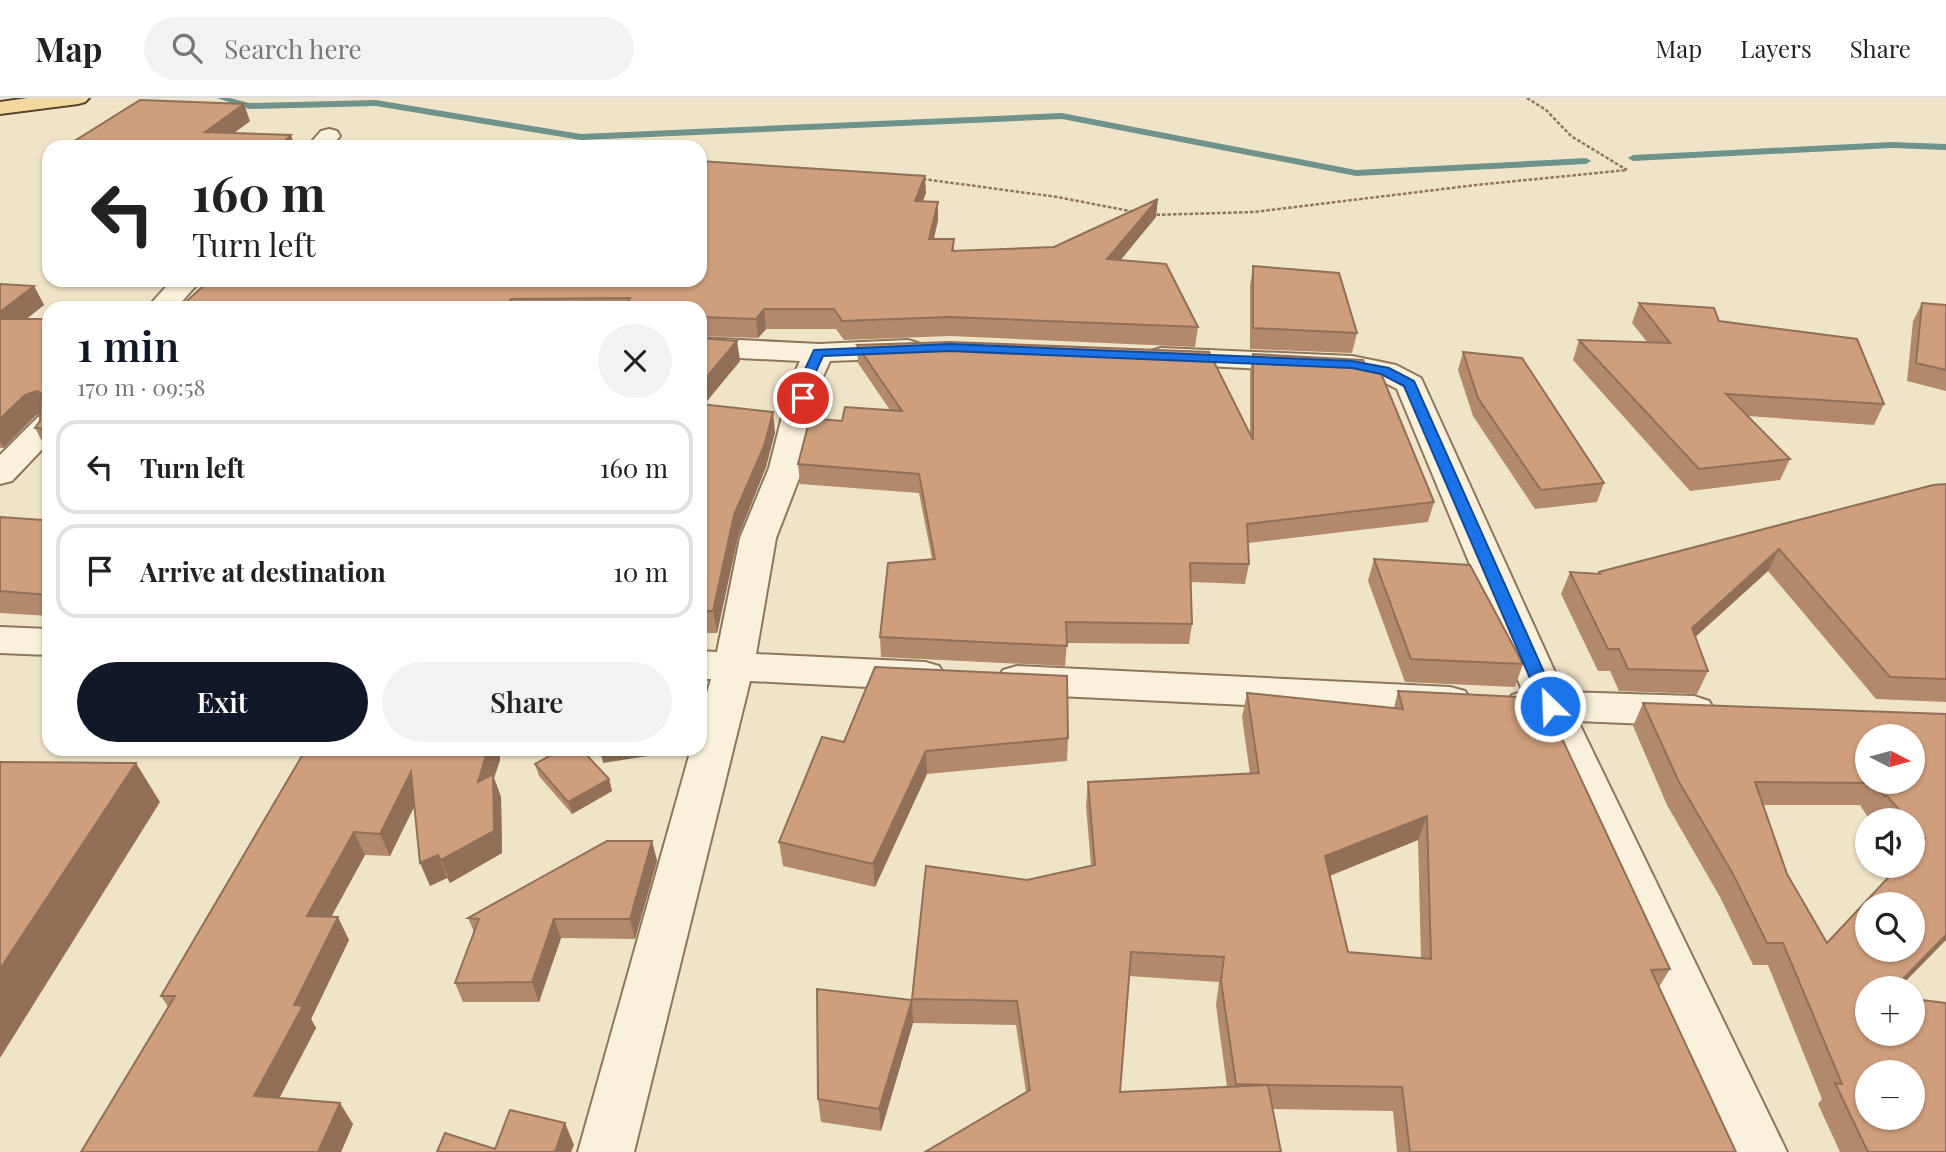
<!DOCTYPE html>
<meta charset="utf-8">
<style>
:root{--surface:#fff;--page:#f2f2f2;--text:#222;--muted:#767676;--line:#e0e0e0;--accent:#111827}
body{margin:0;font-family:"Playfair Display",serif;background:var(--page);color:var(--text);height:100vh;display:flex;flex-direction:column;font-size:26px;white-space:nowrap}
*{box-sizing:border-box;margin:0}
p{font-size:23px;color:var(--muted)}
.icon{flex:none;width:38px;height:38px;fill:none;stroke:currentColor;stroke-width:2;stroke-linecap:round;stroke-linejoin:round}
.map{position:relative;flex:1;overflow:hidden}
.details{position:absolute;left:42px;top:203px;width:665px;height:455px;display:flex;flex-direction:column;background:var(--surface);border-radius:21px;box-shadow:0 2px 5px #0004}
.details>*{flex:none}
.banner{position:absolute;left:42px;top:42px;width:665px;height:147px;border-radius:21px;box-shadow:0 2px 5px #0004;background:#fff;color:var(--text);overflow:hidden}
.needle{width:46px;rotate:96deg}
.fabs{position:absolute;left:1855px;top:626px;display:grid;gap:14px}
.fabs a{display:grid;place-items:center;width:70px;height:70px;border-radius:50%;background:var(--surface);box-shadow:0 2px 5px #0004;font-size:35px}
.pin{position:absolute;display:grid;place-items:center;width:60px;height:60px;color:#fff;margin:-30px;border:4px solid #fff;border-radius:50%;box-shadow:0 2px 7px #0007}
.me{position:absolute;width:77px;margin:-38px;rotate:336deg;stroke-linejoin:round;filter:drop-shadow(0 0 5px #0008)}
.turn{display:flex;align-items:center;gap:24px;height:147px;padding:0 35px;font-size:32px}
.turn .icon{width:91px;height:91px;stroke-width:2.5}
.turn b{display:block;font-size:49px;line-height:60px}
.round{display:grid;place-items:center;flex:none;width:74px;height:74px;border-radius:37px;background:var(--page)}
.summary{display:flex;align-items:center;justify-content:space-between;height:119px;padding:0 35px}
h1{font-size:42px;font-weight:600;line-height:52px;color:var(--accent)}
.primary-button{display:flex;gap:14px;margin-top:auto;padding:14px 35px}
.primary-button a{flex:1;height:80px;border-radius:42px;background:var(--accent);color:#fff;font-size:28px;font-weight:600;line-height:80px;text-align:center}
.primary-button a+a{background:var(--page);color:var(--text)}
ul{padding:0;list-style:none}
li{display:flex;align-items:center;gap:21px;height:94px;margin:0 14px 10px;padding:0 21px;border:4px solid var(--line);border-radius:21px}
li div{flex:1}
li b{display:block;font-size:26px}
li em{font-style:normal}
header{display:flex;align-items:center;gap:42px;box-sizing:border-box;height:98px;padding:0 35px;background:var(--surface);border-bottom:2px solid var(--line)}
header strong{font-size:33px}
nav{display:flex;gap:38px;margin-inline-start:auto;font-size:24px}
.search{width:490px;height:63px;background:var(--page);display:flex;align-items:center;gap:18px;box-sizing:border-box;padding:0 24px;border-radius:38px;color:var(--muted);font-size:26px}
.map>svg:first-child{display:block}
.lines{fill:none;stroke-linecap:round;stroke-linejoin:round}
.stream{fill:#6f938a;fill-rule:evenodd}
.street-casing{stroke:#8d765c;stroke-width:4}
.primary-casing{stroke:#5b4430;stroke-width:4}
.path{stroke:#8d765c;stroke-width:2.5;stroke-dasharray:3.5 2;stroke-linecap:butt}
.street{fill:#faf1dc;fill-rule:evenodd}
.primary{fill:#f3d9a0;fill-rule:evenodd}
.wall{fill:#b2896c;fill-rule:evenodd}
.shaded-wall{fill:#916f58}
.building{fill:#cf9f7d;stroke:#916f58;stroke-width:2;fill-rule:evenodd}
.route{fill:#1a73e8;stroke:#114b97;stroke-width:2}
</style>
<header>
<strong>Map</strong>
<div class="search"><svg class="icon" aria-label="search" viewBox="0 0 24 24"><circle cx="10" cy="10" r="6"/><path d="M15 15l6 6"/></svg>Search here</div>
<nav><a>Map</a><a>Layers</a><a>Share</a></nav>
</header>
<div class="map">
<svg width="1946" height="1054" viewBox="0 0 1946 1054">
<rect width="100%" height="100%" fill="#f0e4c8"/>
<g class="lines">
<!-- stream -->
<path class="stream" d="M217,0H230L249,5L376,2L581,36L1062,15L1356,72L1586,60L1591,63L1586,66L1356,78L1062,21L581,42L376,8L249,11Z
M1892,44L1946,46V52L1892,50L1633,63L1628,60L1633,57Z"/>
<defs>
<path id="street" d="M329,31L337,33L340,38L331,49H307L321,33Z
M172,182H201L176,210H147Z
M700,240L819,246L908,242L918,245L923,251L918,257L908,260L830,263L821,283L803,370L776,440L756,556L925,564L939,568L945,578L939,588L925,592L750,583L634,1054H578L691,651H700V619L711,581H700V553L717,554L740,440L769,370L791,283L800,263L700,258Z
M1161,250L1352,258L1396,267L1421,280L1564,594L1694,598L1709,603L1715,613L1709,623L1694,628L1578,623L1787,1054H1731L1536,622L1512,617L1506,607L1512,597L1523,594L1397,291L1376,280L1352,276L1151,265L1146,259L1151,253Z
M49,316V344L12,383L0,386V357L38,319Z
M0,529L49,531V557L0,555Z
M1017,568L1450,589L1465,593L1471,603L1465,613L1450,617L1017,596L1003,592L997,582L1003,572Z"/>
<path id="primary" d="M28,0H89L85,4L78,6L0,16V4Z"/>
</defs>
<!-- street casing -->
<use href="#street" class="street-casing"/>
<!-- primary casing -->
<use href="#primary" class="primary-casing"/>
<!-- path -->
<path class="path" d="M1527,0L1546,12L1571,38L1627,72
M923,81L1057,99L1135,114
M1151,117L1254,114L1476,87L1627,72"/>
<!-- street -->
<use href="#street" class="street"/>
<!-- primary -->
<use href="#primary" class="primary"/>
</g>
<!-- wall -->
<path class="wall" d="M250,23L234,35L295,49H75L73,44Z
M926,95L922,104H938V122L934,141H954V153L1054,149L1156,119L1120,162L1198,229L1195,249L950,238L844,242L836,231H766L758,240L700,238V210H179Z
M1253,168L1357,235L1352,255L1250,251V188Z
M0,186L34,188L44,207L26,221H49V351H46L35,330L40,323L41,316L36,317L4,350H0Z
M1639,205L1719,223L1884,306L1874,327L1748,318L1790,361L1780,382L1690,393L1573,262L1579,242L1647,244L1632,225Z
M1922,205L1946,207V293L1907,283L1913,223Z
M700,240L737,243L740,263L704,307L775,334L766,369L738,439L717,535H700Z
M857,247L1250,336V274L1253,256L1365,267L1434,404L1428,424L1248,445L1249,466L1245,486L1191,484L1192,526L1189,546L1067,545L1065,568L881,559L880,539L932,461L919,395L800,386L798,366L842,323L890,312L858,265Z
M1463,254L1604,385L1597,404L1535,411L1473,318L1458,272Z
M1946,386V604L1876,601L1768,473L1695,539L1708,573L1697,596L1619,593L1610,573H1598L1561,496L1570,474L1598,476L1599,474Z
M49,415V518L0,515V419L43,422Z
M1374,461L1523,566L1515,589L1405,584L1368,483Z
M1398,593L1670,871L1659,889L1736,1054H1397L1393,1013L1272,1011L1026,994L1016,927L913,925L881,1033L821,1024L818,1001L912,902L926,768L1027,782L1091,767L1086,708L1088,684L1250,676L1242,619L1247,595L1394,610ZM1418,742L1421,860L1348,854L1330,778ZM1129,878L1219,884L1216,907L1227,989L1120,994Z
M1643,605L1946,616V842L1867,891L1946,1054H1840L1818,1006L1822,1001L1768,867H1753L1720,799L1667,707L1633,628ZM1763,707H1860L1869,721H1872L1874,723H1913V768L1827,845L1787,776Z
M1068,640L1067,663L927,676L875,789L783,768L779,744L844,644Z
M306,651L500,662L494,680L501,699L502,755L450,785L447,780L430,788L414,708L390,758L365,757L331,819L349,842L311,921L316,930L279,1000L353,1026L341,1054L168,909L161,898Z
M535,666L609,681L612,693L572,716L539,678Z
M652,743L657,763L635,841L561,840L539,904H463L455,885L474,834L468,820Z"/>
<!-- shaded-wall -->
<path class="shaded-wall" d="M244,6L250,23L215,49L205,34Z
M291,37L295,49H278Z
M925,78L926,95L916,121L915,103Z
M1158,101L1156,119L1106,180L1107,161Z
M938,104V122L929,159V141Z
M34,188L44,207L1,241L0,238V214Z
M511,201L514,210H506Z
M764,211L766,231L758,240L756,221Z
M737,243L740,263L700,311V287Z
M37,293L48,313L36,317L4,350L0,344V321L25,297Z
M773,314L775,334L766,369L738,439L717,535L713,513L734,417Z
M1779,451L1768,473L1681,552L1692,530Z
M488,651H500V662L494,680L501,699L502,755L450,785L441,762L478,684Z
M600,651H667V655L603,665Z
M926,653L927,676L875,789L873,766Z
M136,665L160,704L0,960V871Z
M411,674L420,697L390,758L380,736Z
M609,681L612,693L572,716L568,704Z
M1427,718L1418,742L1318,782L1325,758Z
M354,734L365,757L319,841L307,818Z
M652,743L657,763L635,841L630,821Z
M438,757L447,780L430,788L420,765Z
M338,819L349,842L311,921L316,930L269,1020L254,998L294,907Z
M554,821L561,840L539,904L532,884Z
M1946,837V842L1898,891H1893Z
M912,902L913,925L881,1033L879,1011Z
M340,1005L353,1026L341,1054H318Z
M565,1025L574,1047L571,1054H555Z"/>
<!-- building -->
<path class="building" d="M140,2L244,6L205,34L291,37L278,49H90L95,45L73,44Z
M700,63L925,78L915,103L938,104L929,141H954L952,153L1054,149L1158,101L1107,161L1166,166L1198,229L950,219L842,223L834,211H764L756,221L700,219V210H624L630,200L511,201L506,210H179L210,182H700Z
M1253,168L1339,175L1357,235L1253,230Z
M0,186L34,188L0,214Z
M1639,205L1714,210L1719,223L1857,241L1884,306L1726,296L1790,361L1699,371L1579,242L1670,245Z
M1922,205L1946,207V272L1916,265Z
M0,221H49V331L35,330L40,323L41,295L37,293L25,297L0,321Z
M700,240L737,243L700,287Z
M950,244L1209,254L1253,342V256L1363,262L1365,267L1378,268L1434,404L1247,426L1249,466L1190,465L1192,526L1066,524L1067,548L880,539L888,465L935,461L919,376L798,366L810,320L842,323L845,309L902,313L857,247Z
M1463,254L1522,260L1604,385L1541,392L1478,300Z
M700,306L773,314L764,348L734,417L713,513H700Z
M1946,386V581L1890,579L1779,451L1692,530L1708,573L1628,571L1619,551H1608L1570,474L1600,476L1599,474L1933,387Z
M49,415V497L0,493V419L43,422Z
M1374,461L1470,467L1523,566L1411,561Z
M875,569L1067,578L1068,640L926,653L873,766L779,744L822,639L844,644Z
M1398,593L1543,600L1670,871L1651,872L1736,1054H1410L1402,989L1268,987L1281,1054H925L1030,992L1017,903L912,901L926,768L1027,782L1095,767L1088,684L1259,675L1247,595L1403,611ZM1427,718L1431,861L1348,854L1325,758ZM1131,854L1224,859L1221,883L1236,986L1268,987L1120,994Z
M1643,605L1946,616V837L1893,891H1867V936H1913V901L1946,905V1054H1868L1835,985L1842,986L1783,845H1767L1733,776L1679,684ZM1867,639H1913V684H1867ZM1755,684L1875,685L1884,698H1887L1909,723H1913V727L1925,740L1913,754V768H1899L1827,845L1787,776ZM1867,807H1913V852H1867ZM1867,975H1913V1020H1867Z
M306,651H488L478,684L493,676L494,733L441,762L438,757L420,765L411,674L380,736L354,734L307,818L338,819L294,907L303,908L254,998L340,1005L318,1054H81L175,898H161Z
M562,651H581L609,681L568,704L535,666Z
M0,664L136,665L0,871Z
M607,743H652L630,821H554L532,884L455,885L479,821L468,820Z
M817,891L912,902L879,1011L818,1001Z
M510,1012L565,1025L555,1054H437L445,1035L495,1051Z"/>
<!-- route -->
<path class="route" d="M950,246L1352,263L1389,270L1414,283L1559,608L1556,613L1550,614L1542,608L1404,288L1381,276L1352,270L950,253L823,258L812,282L809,300L803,304L796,300L800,282L814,252Z"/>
</svg>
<div class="fabs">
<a><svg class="needle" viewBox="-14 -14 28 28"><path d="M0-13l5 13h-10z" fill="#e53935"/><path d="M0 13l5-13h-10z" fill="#767676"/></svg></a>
<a><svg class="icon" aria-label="sound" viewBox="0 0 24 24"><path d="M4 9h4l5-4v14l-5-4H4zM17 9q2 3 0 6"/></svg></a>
<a><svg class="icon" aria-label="search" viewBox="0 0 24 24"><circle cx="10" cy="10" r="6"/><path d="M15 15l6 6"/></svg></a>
<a>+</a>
<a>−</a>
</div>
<div class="pin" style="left:803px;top:300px;background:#d93025"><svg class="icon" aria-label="arrive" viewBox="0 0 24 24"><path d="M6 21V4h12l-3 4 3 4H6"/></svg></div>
<svg class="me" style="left:1550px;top:608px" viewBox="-20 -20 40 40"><circle r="17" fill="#1a73e8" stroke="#fff" stroke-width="3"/><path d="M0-11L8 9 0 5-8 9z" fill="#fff"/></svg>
<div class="banner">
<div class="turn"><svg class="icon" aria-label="left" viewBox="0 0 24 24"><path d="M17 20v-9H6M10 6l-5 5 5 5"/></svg><div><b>160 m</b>Turn left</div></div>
</div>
<section class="details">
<div class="summary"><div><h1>1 min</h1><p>170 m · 09:58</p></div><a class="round"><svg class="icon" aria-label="close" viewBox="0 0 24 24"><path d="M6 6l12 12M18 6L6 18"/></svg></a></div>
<ul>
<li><svg class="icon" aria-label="left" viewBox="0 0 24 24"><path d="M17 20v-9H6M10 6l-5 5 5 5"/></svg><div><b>Turn left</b></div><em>160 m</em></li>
<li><svg class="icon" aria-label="arrive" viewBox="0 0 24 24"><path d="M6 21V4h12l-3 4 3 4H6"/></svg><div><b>Arrive at destination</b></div><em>10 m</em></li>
</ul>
<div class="primary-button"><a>Exit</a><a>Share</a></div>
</section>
</div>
